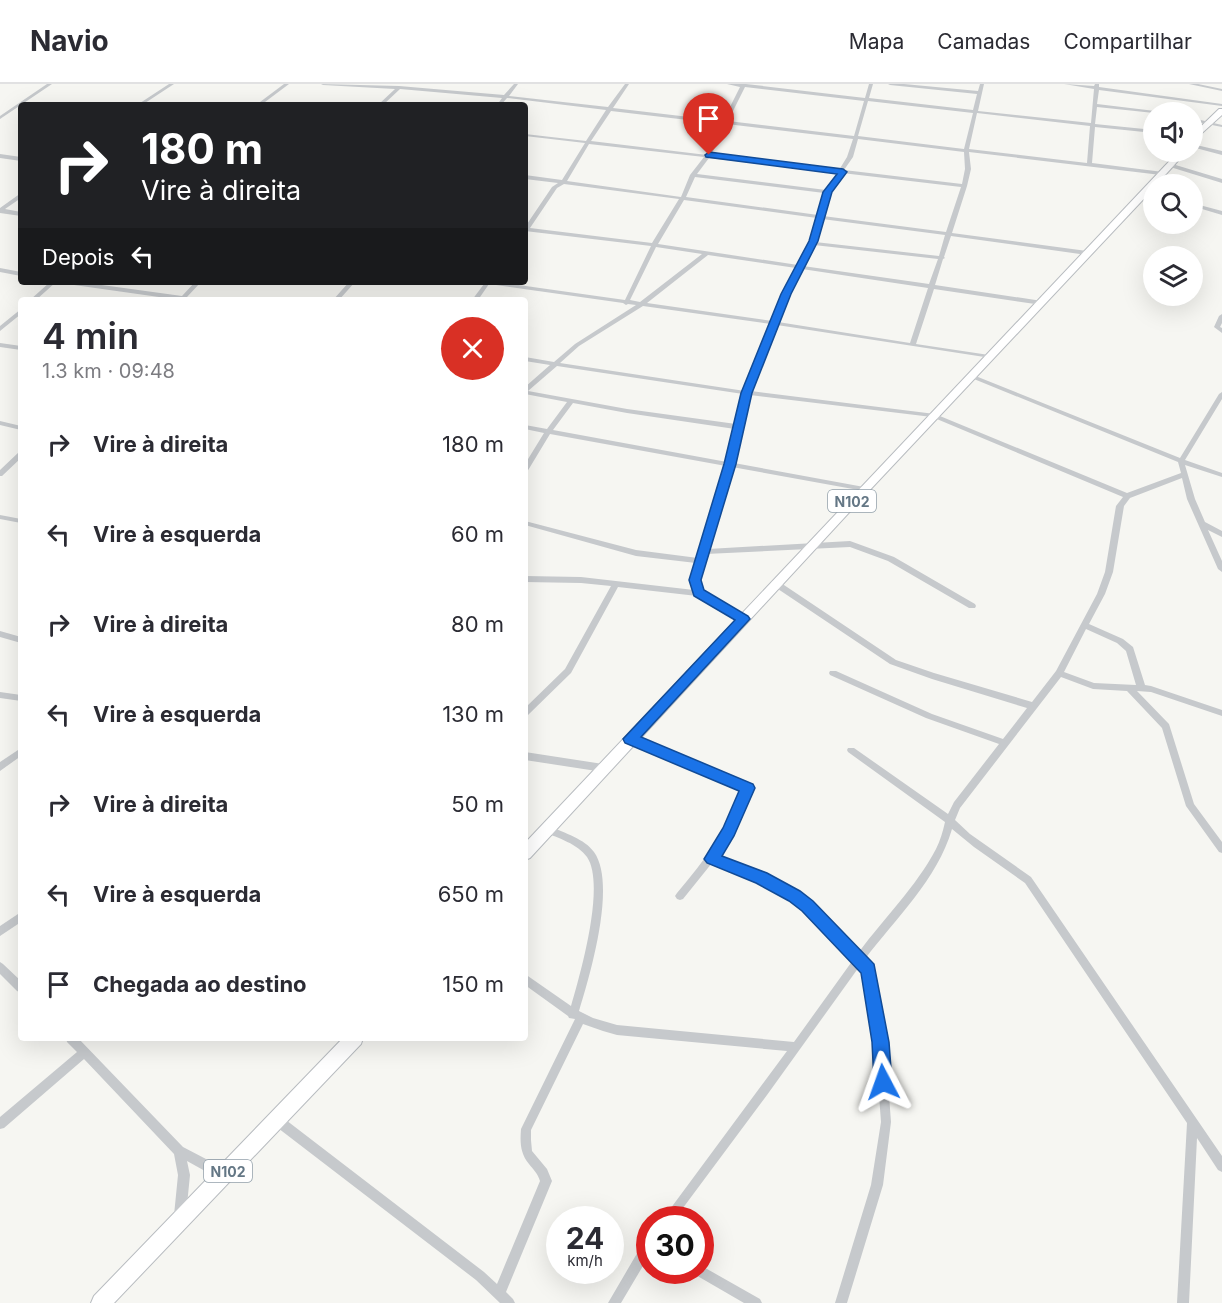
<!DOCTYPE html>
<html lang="pt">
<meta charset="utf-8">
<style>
:root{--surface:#fff;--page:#f2f2f3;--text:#2b2b33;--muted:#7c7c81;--line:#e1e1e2}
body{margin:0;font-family:Inter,sans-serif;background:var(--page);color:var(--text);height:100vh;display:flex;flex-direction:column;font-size:22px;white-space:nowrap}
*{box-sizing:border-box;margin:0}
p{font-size:20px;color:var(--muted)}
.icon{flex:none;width:33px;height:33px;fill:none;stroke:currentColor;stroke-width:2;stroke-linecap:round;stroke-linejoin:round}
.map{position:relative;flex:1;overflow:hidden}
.details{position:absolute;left:18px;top:213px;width:510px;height:744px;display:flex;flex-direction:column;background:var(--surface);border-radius:6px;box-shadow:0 6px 24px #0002}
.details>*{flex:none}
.top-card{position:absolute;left:18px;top:18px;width:510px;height:183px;border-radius:6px;box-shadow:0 6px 24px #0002;background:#202124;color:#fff;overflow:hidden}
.controls{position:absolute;left:1143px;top:18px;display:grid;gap:12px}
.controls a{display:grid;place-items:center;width:60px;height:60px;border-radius:50%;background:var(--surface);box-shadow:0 6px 24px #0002;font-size:30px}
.speed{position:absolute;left:546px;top:1122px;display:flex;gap:12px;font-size:30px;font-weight:700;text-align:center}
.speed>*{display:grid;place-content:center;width:78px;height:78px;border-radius:50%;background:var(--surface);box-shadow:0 6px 24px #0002;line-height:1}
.speed small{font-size:15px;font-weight:400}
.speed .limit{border:9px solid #d22;background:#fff;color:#111}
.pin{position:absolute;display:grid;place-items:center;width:51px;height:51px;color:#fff;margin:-62px -26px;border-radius:50% 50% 50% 0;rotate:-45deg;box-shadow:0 0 6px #0007}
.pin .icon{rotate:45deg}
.me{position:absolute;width:66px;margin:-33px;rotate:356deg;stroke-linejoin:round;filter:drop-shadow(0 0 4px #0008)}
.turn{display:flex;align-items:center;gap:21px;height:126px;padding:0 24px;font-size:27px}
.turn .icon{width:78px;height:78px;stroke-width:2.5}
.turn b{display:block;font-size:42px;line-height:51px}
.then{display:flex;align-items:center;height:57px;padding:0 24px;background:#0003;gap:12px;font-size:22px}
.round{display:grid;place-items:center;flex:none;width:63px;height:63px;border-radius:32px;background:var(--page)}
.headline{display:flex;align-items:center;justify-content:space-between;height:102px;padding:0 24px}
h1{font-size:36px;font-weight:600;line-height:45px}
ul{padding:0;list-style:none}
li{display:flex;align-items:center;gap:18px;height:90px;padding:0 24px}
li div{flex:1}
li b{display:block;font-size:22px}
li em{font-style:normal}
header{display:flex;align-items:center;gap:36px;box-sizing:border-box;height:84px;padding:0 30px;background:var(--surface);border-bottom:2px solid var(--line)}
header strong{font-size:28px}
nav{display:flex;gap:33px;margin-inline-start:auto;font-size:21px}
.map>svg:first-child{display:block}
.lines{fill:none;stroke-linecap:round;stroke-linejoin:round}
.primary-casing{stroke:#b8bcc0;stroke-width:2}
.street{fill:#c6c9cc;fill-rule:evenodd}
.primary{fill:#fff;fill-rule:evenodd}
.route{fill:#1a73e8;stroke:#114b97;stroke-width:1.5}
.labels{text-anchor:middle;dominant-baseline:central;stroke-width:6;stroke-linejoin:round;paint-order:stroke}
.shield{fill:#fff;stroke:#92a0aa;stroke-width:1.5}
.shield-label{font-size:14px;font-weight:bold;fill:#647785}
</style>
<header>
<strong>Navio</strong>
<nav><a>Mapa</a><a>Camadas</a><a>Compartilhar</a></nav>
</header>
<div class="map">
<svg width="1222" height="1219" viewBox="0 0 1222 1219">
<rect width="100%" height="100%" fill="#f6f6f2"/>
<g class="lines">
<defs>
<path id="primary" d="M1219,25H1222V31L1192,58V51Z
M1178,68H1186L1157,100H1154V104L868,408L530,774L525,776V759Z
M343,954H363L361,960L114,1219H91L94,1212Z"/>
</defs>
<!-- primary casing -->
<use href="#primary" class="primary-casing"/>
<!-- street -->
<path class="street" d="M47,0H52L0,35V32Z
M169,0H174L142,21H137Z
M284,0H289L261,21H256Z
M321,0L399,2L504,11L514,0H518L509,12L608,23L625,0H629L613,24L723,37L740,3L727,0H746L865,14L869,0H873L869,14L973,26L977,10L890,1L888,0H904L978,7L980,0H984L978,27L1091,39L1094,5L1064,0L1094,2L1095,0H1099V3L1222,20V22L1099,6L1097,20L1155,27L1157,28L1154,29L1097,23L1095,40L1154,46V49L1095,43L1092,79L1163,88L1164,89L1161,91L969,68L971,85L967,102L952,149L1087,167L1090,169L1087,171L951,152L944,173L945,174L943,175L935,201L1042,217L1045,219L1042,221L934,205L916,260L989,271L992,273L991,274L777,241L751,307L935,330L1127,409L1181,389L1178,378L969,293V291H973L1180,374L1219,310L1222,308V315L1185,376L1222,389V393L1185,381L1195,415L1205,438L1222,447V453L1208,446L1222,477V488L1218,485L1187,415L1182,394L1130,414L1124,422L1113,488L1105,510L1089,540L1123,555L1133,563L1145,601L1151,602L1222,626V632L1151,608L1137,607L1169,640L1194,720L1222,758V769L1219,768L1186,722L1162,644L1127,607L1093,605L1061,593L960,724L955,736L970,750L1031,793L1222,1072V1088L1218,1086L1197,1054L1189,1219H1177L1187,1039L1025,799L974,763L952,745C937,796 896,834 865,875L872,883L877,894L885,958L891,1038L883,1101L847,1219H835L871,1101L881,1038L875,958L867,894L865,889L859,883L767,1011L674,1136H662L787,967L617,951L603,947L583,940L531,1046V1056L532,1067L547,1085L552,1097L506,1208L513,1215L515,1219H500L476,1196L274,1041L273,1037L274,1033L278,1032L282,1033L484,1188L497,1200L540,1097C538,1090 533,1085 529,1080C520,1069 520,1058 521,1045L575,935L569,934L568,932L525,901V890L571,922C580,891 606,801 587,773C578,760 558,754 544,748L542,745L544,742L547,741L550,742C564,749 585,755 594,768C617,800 590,891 579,927L593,934L617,941L794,958L853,876L792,815L758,797L712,779L683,815L680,816L677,815L675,812L677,809C704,777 728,745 743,706L627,657L626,655L627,653H633L751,701L752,704L739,737L717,773L764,791L798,809L859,868C884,834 916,803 936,765C940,757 943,747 945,738L848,668L847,666L848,664H854L948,730L954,718L999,660L926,634L830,591L829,589L830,587H836L932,630L1003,655L1027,624L932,595L890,580L772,501L771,499L772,497H778L896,576L934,589L1032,618L1056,587L1097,510L1105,488L1116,422L1123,413L932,333L750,311L734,379L864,403L868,405L864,407L732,383L708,465L850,457L894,473L975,520L976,522L975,524H969L888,477L850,463L706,470L699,496L702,507L746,533L747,535L746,537H740L697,512L618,503L571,589L528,631L525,632V624L565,585L611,502L581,499L525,498V492L581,493L694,506L691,496L696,479L636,472L525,441V437L636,466L698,474L726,382L550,350L527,388H525V380L544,349L525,345V341L547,345L567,318L525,310V303L550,281L525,277V273L554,278L575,260L636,221L628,220L626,221L623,219L489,200L478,216H472L484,200L481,198H497L625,216L651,162L525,147V143L552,103L558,99L525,95V91L562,96L585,59L525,52V50L586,57L606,26L507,14L501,21H497L502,14L400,5L383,21H378L395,5L323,1ZM745,3L864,17L854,52L728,37ZM868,17L973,29L964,65L858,52ZM611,27L722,40L707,71L591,57ZM977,29L1090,42L1087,79L969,65ZM727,40L853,55L847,73L839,86L711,71ZM858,55L964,68L965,85L962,100L844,86L853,73ZM589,60L704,73L690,91L681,113L567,97ZM709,74L837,89L826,106L697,90ZM842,89L961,103L946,148L823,132L830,108ZM695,93L824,109L818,131L686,113ZM564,100L679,115L652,159L530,144L557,104ZM684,116L817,134L810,157L798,181L658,160ZM822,135L945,151L939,172L815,158ZM814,161L938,175L929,200L803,182ZM656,163L702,170L640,218L630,216ZM708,171L796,184L783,210L772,237L647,219ZM802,185L928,204L910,259L778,238L789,210ZM643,222L771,240L745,307L560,279L579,262ZM557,282L743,310L736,340L627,325L528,307ZM573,319L627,329L735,345L727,378L553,346ZM1086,545L1117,559L1126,567L1136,601L1094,599L1064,588Z
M1189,0H1198L1222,5V7Z
M1192,34L1222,41V43L1192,37Z
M1192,60L1222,67V71L1192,63Z
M0,70L21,73V77L0,74Z
M1169,79L1222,95V99L1167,82L1166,81Z
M21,109V114L5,125L21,128V132L0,129V124Z
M1192,119L1222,127V131L1192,122Z
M0,184L21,188V192L0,188Z
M50,198H56L36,216H30Z
M64,198H80L182,212L195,198H201L187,213L198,214L201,216H180L67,200Z
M349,198H355L339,216H333Z
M21,225V230L0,247V242Z
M1222,230V239L1220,243L1222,244V249L1214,243L1219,232Z
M0,259L21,262V266L0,263Z
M0,337L21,342V346L0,341Z
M19,368H21V374L2,392H0V386Z
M0,431L21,435V439L0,435Z
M0,547L21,553V559L0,553Z
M0,608L21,611V617L0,614Z
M21,664V672L0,687V678Z
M525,668L603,680L606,681L607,684L606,687L603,688L525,676Z
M21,828V838L0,852V842Z
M0,878L3,880L21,897V909L17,907L0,890Z
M66,954H78L183,1063L206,1075H231L235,1077L237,1081L235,1085L231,1087H205L187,1077L190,1091L186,1131L184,1135L180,1137L176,1135L174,1131L178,1091L174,1070L84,975L4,1044L0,1045V1033L77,968L67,958Z
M650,1152V1170L621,1219H608L646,1154Z
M700,1181L760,1215L762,1219H744L694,1190L692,1186H700Z"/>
<!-- primary -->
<use href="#primary" class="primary"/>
</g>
<!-- route -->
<path class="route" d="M709,68L843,85L847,88L832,108L818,157L791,210L752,309L736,380L701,496L704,506L748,532L750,535L641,653L753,700L755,704L734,752L722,772L767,789L800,807L813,817L874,880L889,958L892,998L889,1004L883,1007L877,1004L874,998L872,958L861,889L802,827L789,817L756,799L707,779L704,775L723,744L739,707L625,659L623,655L735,536L694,512L689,496L724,380L741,309L781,210L809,157L823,108L837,90L706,73L705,71Z"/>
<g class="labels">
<!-- shield labels -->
<g class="shield">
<rect x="828" y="406" width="48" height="22" rx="4.5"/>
<rect x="204" y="1076" width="48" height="22" rx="4.5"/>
</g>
<g class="shield-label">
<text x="852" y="417">N102</text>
<text x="228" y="1087">N102</text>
</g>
</g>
</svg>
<div class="controls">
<a><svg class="icon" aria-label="sound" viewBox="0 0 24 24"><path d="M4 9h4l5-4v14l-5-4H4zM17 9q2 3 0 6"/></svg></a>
<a><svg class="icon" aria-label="search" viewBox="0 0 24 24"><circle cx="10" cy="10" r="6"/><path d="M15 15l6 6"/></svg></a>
<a><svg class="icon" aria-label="layers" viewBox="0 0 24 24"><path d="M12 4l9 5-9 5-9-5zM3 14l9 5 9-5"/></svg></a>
</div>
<div class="speed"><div>24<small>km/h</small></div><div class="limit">30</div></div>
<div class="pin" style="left:709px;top:71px;background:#d93025"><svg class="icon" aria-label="arrive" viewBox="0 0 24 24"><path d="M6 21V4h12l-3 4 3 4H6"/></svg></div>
<svg class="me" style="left:883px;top:998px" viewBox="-20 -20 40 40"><path d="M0-17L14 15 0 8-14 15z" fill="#1a73e8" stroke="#fff" stroke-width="4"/></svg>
<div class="top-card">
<div class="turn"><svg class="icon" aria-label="right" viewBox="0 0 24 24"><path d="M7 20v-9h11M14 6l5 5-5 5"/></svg><div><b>180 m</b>Vire à direita</div></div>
<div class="then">Depois<svg class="icon" aria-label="left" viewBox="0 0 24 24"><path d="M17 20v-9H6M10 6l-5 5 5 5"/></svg></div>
</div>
<section class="details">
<div class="headline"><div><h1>4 min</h1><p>1.3 km · 09:48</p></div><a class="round" style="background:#d93025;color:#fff"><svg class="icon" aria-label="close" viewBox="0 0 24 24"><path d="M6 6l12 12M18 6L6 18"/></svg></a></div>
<ul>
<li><svg class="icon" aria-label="right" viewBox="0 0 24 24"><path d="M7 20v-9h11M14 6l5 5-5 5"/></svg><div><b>Vire à direita</b></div><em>180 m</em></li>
<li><svg class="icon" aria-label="left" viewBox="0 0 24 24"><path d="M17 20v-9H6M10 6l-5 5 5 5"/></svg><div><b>Vire à esquerda</b></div><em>60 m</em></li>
<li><svg class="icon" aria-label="right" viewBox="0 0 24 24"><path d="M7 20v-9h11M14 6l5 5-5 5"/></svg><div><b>Vire à direita</b></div><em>80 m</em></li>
<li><svg class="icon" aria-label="left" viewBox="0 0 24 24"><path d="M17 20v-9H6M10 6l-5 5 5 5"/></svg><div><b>Vire à esquerda</b></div><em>130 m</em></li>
<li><svg class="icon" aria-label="right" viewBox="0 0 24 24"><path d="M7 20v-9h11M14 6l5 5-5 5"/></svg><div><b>Vire à direita</b></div><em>50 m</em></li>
<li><svg class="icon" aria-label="left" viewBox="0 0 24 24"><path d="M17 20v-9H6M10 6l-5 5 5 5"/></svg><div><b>Vire à esquerda</b></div><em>650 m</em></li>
<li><svg class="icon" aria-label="arrive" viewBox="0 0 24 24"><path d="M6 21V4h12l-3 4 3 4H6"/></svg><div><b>Chegada ao destino</b></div><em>150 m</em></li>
</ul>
</section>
</div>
